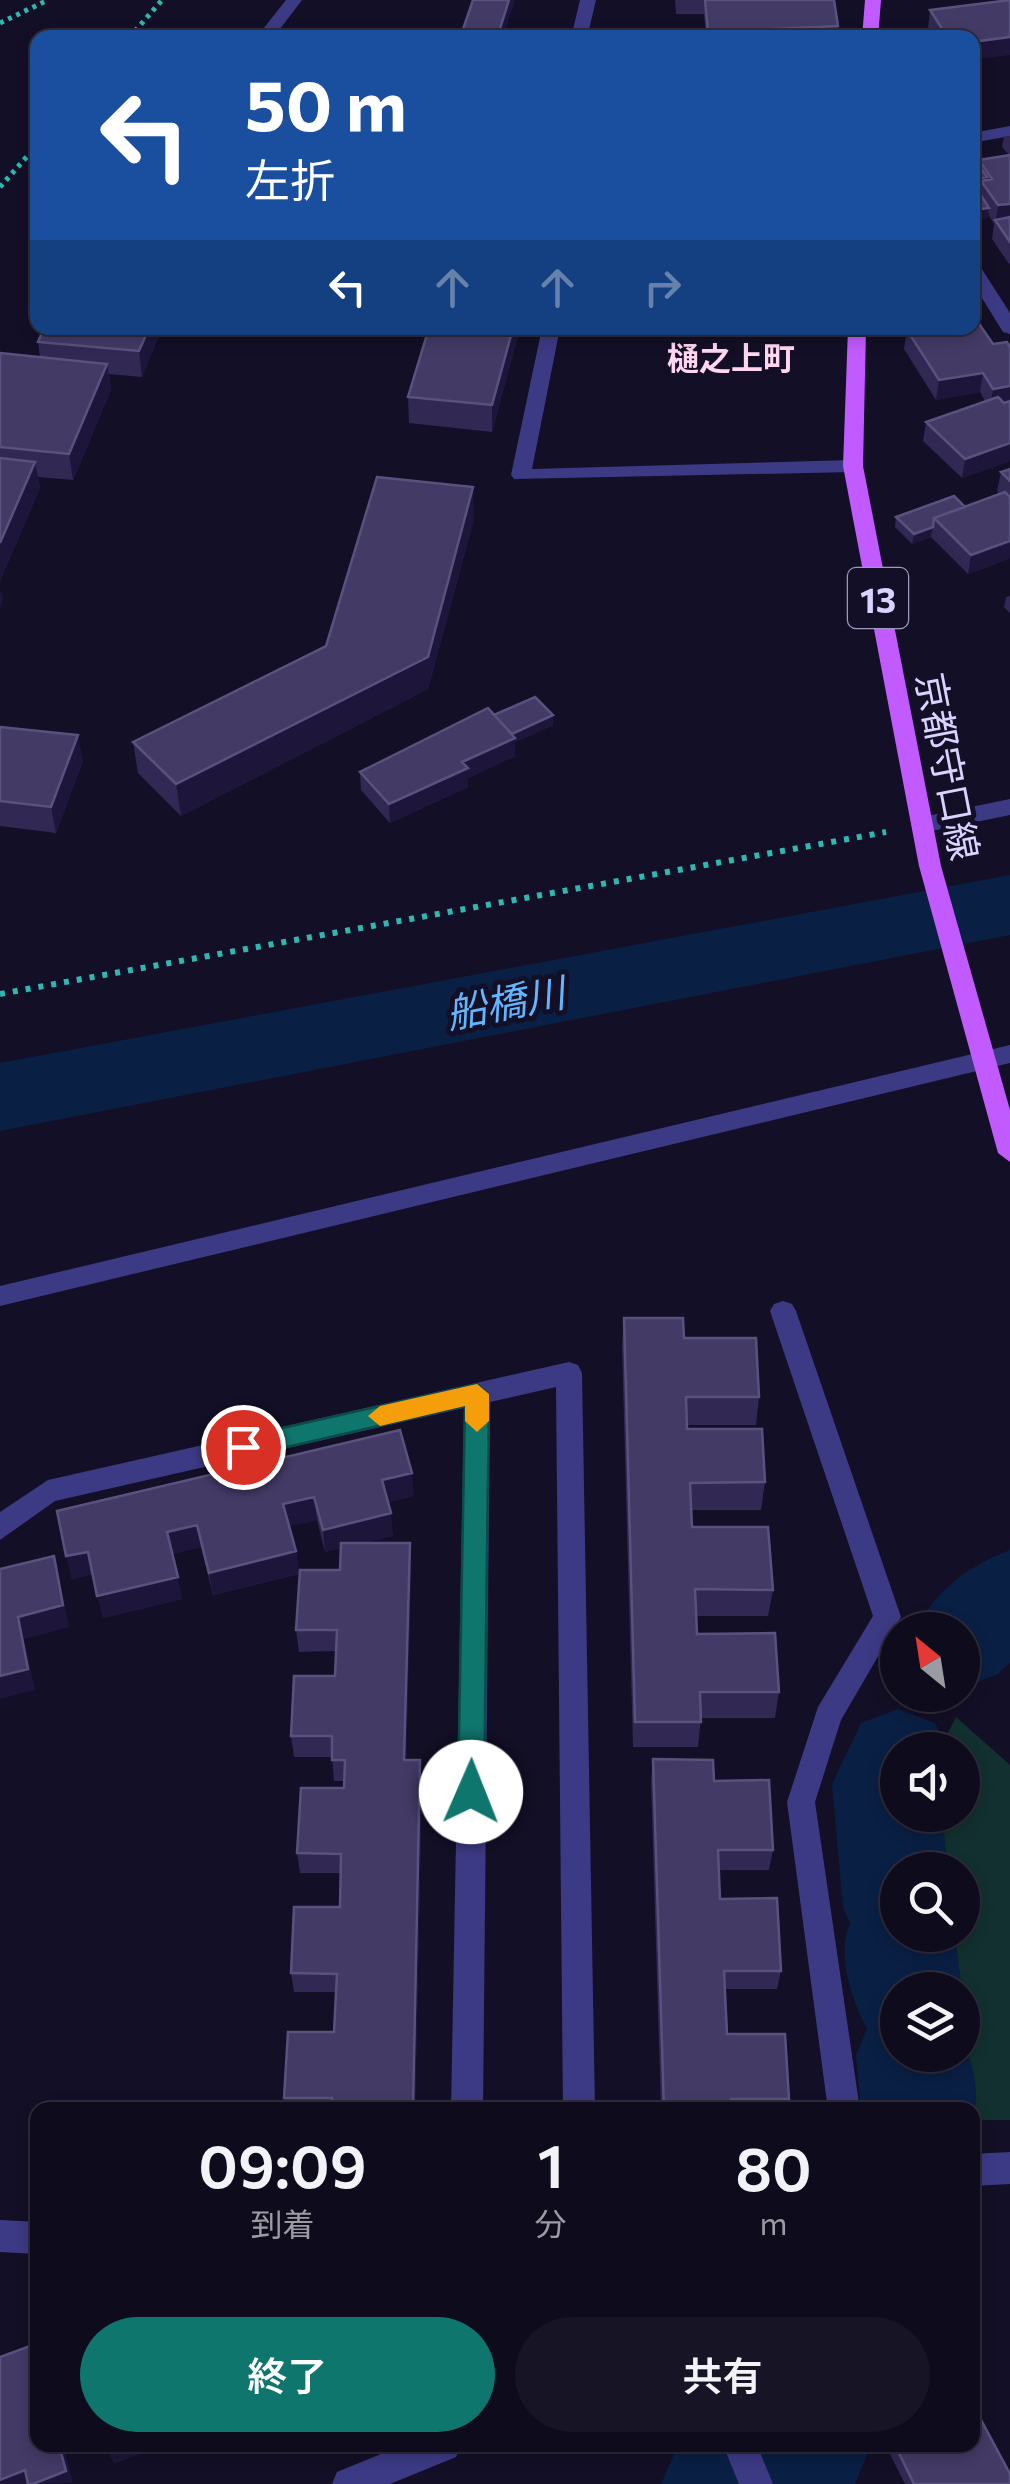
<!DOCTYPE html>
<html lang="ja">
<meta charset="utf-8">
<style>
:root{--surface:#0e0b1c;--page:#171425;--text:#f1f3f6;--muted:#9b9ba3;--line:#2e2b3b;--accent:#0f766e}
body{margin:0;font-family:Commissioner,"Noto Sans JP",sans-serif;background:var(--page);color:var(--text);height:100vh;display:flex;flex-direction:column;font-size:38px;white-space:nowrap}
*{box-sizing:border-box;margin:0}
p{font-size:32px;color:var(--muted)}
.icon{flex:none;width:55px;height:55px;fill:none;stroke:currentColor;stroke-width:2;stroke-linecap:round;stroke-linejoin:round}
.map{position:relative;flex:1;overflow:hidden}
.drawer{position:absolute;left:30px;top:2102px;width:950px;height:350px;display:flex;flex-direction:column;background:var(--surface);border-radius:20px;box-shadow:0 5px 15px #0003,0 0 0 2px var(--line)}
.drawer>*{flex:none}
.top-card{position:absolute;left:30px;top:30px;width:950px;height:305px;border-radius:20px;box-shadow:0 5px 15px #0003,0 0 0 2px var(--line);background:#1a4fa0;color:#fff;overflow:hidden}
.needle{width:65px;rotate:330deg}
.buttons{position:absolute;left:880px;top:1612px;display:grid;gap:20px}
.buttons a{display:grid;place-items:center;width:100px;height:100px;border-radius:50%;background:var(--surface);box-shadow:0 5px 15px #0003,0 0 0 2px var(--line);font-size:50px}
.pin{position:absolute;display:grid;place-items:center;width:85px;height:85px;color:#fff;margin:-42px;border:5px solid #fff;border-radius:50%;box-shadow:0 2px 10px #0007}
.me{position:absolute;width:110px;margin:-55px;rotate:1deg;stroke-linejoin:round;filter:drop-shadow(0 0 8px #0008)}
.turn{display:flex;align-items:center;gap:35px;height:210px;padding:0 50px;font-size:45px}
.turn .icon{width:130px;height:130px;stroke-width:2.5}
.turn b{display:block;font-size:70px;line-height:85px}
.lanes{display:flex;align-items:center;height:95px;padding:0 50px;background:#0003;justify-content:center;gap:50px;direction:ltr}
.lanes .off{opacity:.35}
.eta{display:flex;justify-content:space-evenly;align-items:center;height:170px;text-align:center}
.eta b{font-size:60px;font-weight:600;line-height:70px}
.action{display:flex;gap:20px;margin-top:auto;padding:20px 50px}
.action a{flex:1;height:115px;border-radius:60px;background:var(--accent);color:#fff;font-size:40px;font-weight:600;line-height:115px;text-align:center}
.action a+a{background:var(--page);color:var(--text)}
.map>svg:first-child{display:block}
.green{fill:#12302f}
.lines{fill:none;stroke-linecap:round;stroke-linejoin:round}
.river{fill:#0a1f44;fill-rule:evenodd}
.path-far1{stroke:#2fb8b0;stroke-width:5;stroke-dasharray:4 5;stroke-linecap:butt}
.path{stroke:#2fb8b0;stroke-width:6;stroke-dasharray:5 8;stroke-linecap:butt}
.minor{fill:#3d3a85;fill-rule:evenodd}
.primary{fill:#c25bff;fill-rule:evenodd}
.wall{fill:#312854}
.shaded-wall{fill:#1d163a}
.building{fill:#433a66;stroke:#5a527e;stroke-width:2.5}
.route{fill:#0f766e;stroke:#0a4d48;stroke-width:2.5}
.slow{fill:#f59e0b}
.labels{text-anchor:middle;dominant-baseline:central;stroke-width:10;stroke-linejoin:round;paint-order:stroke}
.far-neighbourhood-label{font-size:32px;font-weight:bold;fill:#ffd6f0;stroke:#130f26}
.shield{fill:#130f26;stroke:#9e99be;stroke-width:2.5}
.shield-label{font-size:35px;font-weight:bold;fill:#d9d4ff}
.street-label{font-size:38px;fill:#d9d4ff;stroke:#130f26}
.water-label{font-size:40px;font-style:italic;fill:#62b6ff;stroke:#130f26}
</style>
<div class="map">
<svg width="1010" height="2484" viewBox="0 0 1010 2484">
<rect width="100%" height="100%" fill="#130f26"/>
<!-- green -->
<path class="green" d="M956,1717L1010,1765V2120H973L972,2110H951L944,2055H962V1990H935L928,1935H962V1870H920L913,1815H962V1750H939Z"/>
<g class="lines">
<!-- river -->
<path class="river" d="M1010,875V935L0,1131V1063Z
M1010,1550V1663L998,1674L962,1688V1630H916C935,1590 970,1565 1010,1550Z
M898,1709L935,1723L948,1750H898V1815H942L948,1870H898V1935H955L962,1990H898V2055H962V2037C972,2059 982,2097 972,2120V2110H861L856,2055L867,2029C852,2000 836,1955 850,1923L843,1908L832,1784L861,1723Z
M678,2445H871L855,2484H661Z"/>
<!-- path-far1 -->
<path class="path-far1" d="M0,23L48,0
M129,38L162,0
M0,187L38,144"/>
<!-- path -->
<path class="path" d="M0,994L886,832"/>
<!-- minor -->
<path class="minor" d="M286,0H302L273,38H256Z
M580,0H596L587,38H571Z
M1010,126V136L972,143V133Z
M972,262L978,263L1010,313V334L1003,332L972,282Z
M542,328H560L532,469L853,460L863,466L853,472L514,479L511,475Z
M1010,799V815L922,833L911,825L922,817Z
M1010,1045V1063L0,1306V1286Z
M783,1301L792,1304L796,1311L901,1617L841,1720L815,1802L860,2110H828L787,1802L818,1707L873,1616L770,1311L774,1304Z
M569,1362L578,1365L582,1373L595,2110H563L556,1387L490,1402L483,2110H451L464,1408L55,1501L0,1540V1512L48,1480Z
M1010,2152V2184L972,2186V2154Z
M0,2220L38,2222V2254L0,2252Z
M403,2445H461L456,2457L390,2484H332L337,2472Z
M723,2445H757L773,2484H739Z"/>
<!-- primary -->
<path class="primary" d="M865,0H881L878,38H862Z
M848,328H866L863,466L941,866L1010,1110V1162L998,1153L919,866L843,466Z"/>
</g>
<!-- wall -->
<path class="wall" d="M675,0H834L838,26L836,38H706L704,14H676Z
M930,10L972,38H933L928,29Z
M1010,136V263L1009,264L992,239L994,224L988,214V218L972,220V155L978,164L979,160L1009,155L1002,147L1004,137Z
M44,328H162L142,377L109,374L111,390L73,480L38,477L40,488L0,581V353L40,357L38,342Z
M520,328L492,432L409,423L408,397Z
M907,330L1010,347V461L962,478L923,441L926,422L985,401L980,392L936,400L904,349Z
M1010,469V558L968,574L931,537L912,544L895,527L896,517L965,507L1000,494L997,491L1001,472Z
M474,519L428,689L181,816L138,773L133,742L326,646Z
M1010,596V613L1004,607L1006,597Z
M494,715L553,725L515,742V756L468,778V787L390,823L361,790L360,772Z
M0,727L83,761L56,833L0,826Z
M624,1318L684,1338L759,1397L756,1425H687V1429L765,1482L761,1510H692V1527L773,1590L768,1616H696L697,1634L779,1692L775,1718H701L698,1747H633L622,1347Z
M414,1496L388,1502L393,1536L362,1543L411,1566L406,1760L422,1781L415,2110H287L284,2098L334,2032L336,1992H294L291,1973L340,1907L341,1873H300L297,1853L344,1788L345,1781H334L332,1757H294L291,1736L335,1676L336,1651L299,1652L296,1630L340,1570L341,1548L325,1552L317,1520L289,1526L296,1551L299,1574L213,1595L201,1547L172,1554L182,1599L103,1618L93,1574L72,1579L57,1511Z
M653,1759L714,1781L773,1850L769,1870H719L720,1899L781,1971L777,1989H725L727,2034L789,2099L786,2110H661L651,1780Z
M892,2445H895L1010,2484H905L889,2452Z"/>
<!-- shaded-wall -->
<path class="shaded-wall" d="M509,0H515L503,38H497Z
M1010,37V55L972,60V42Z
M987,177L985,187L981,181L979,197L972,198V179Z
M1010,204V222L996,220L998,205Z
M989,208L988,218L972,220V210Z
M149,328H162L142,377L139,351Z
M513,328H520L492,432V405Z
M107,364L111,390L73,480L69,454Z
M983,373L980,392L936,400L939,380Z
M1010,386V404L990,408L993,389Z
M1010,443V461L962,478L965,459Z
M35,462L40,488L0,581V543Z
M473,487L474,519L428,689L181,816L176,784L428,657Z
M933,527L931,537L912,544L914,534Z
M1010,541V558L968,574L971,555Z
M2,590L3,600L0,608V594Z
M553,715V725L515,742V756L468,778V787L390,823L389,804L506,737Z
M78,735L83,761L56,833L51,807Z
M412,1473L414,1496L384,1503L382,1480Z
M314,1497L317,1520L286,1527L283,1504Z
M391,1513L393,1536L325,1552L323,1530Z
M197,1525L201,1547L172,1554L167,1532Z
M410,1543L411,1566L406,1781L404,1760Z
M296,1551L299,1574L213,1595L209,1573Z
M88,1552L93,1574L72,1579L66,1556Z
M54,1556L69,1627L24,1639L35,1690L0,1699V1676L18,1617Z
M178,1577L182,1599L103,1618L97,1596Z
M420,1760L422,1781L415,2110H413Z
M59,2445H63L73,2483L33,2484Z
M124,2445H163L114,2464L108,2451Z
M25,2470L29,2484H0V2480Z"/>
<!-- building -->
<path class="building" d="M473,0H509L497,38H460Z
M705,0H834L838,26L708,32Z
M1010,0V37L972,42V38H948L930,10Z
M680,30L682,38H654L653,31Z
M972,155L987,177L972,179Z
M1010,155V204L998,205L981,181L992,179L979,160Z
M972,189H977L989,208L972,210Z
M1010,217V242L995,220Z
M975,318L993,344L1007,342L1010,347V386L993,389L983,373L939,380L907,330L923,328H972V319Z
M44,328H149L139,351L38,342Z
M429,328H513L492,405L408,397Z
M0,353L107,364L69,454L0,447Z
M998,397L1004,403L1010,401V443L965,459L926,422Z
M0,458L35,462L0,543Z
M1010,469V481L1001,472Z
M377,477L473,487L428,657L176,784L133,742L326,646Z
M1005,492L1010,497V541L971,555L934,518Z
M954,496L965,507L934,518L933,527L914,534L896,517Z
M535,697L553,715L512,734L494,715Z
M488,708L515,738L462,762L468,768L389,804L360,772Z
M0,727L78,735L51,807L0,801Z
M624,1318H683L684,1338H756L759,1397H686L687,1429H762L765,1482L690,1483L692,1527H768L773,1590L695,1589L697,1634L775,1633L779,1692H700L701,1722H635Z
M400,1430L412,1473L382,1480L391,1513L323,1530L314,1497L283,1504L296,1551L209,1573L197,1525L167,1532L178,1577L97,1596L88,1552L66,1556L57,1511Z
M341,1543H410L404,1760H420L413,2110H331L332,2098H284L288,2032H334L337,1974L291,1973L294,1907H340L341,1854L297,1853L301,1788H344L345,1760H332V1736H291L294,1676H335L337,1630H296L300,1570H340Z
M54,1556L63,1605L18,1617L28,1669L0,1676V1569Z
M653,1759L713,1760L714,1781L769,1780L773,1850H718L720,1899L777,1898L781,1971H724L727,2034H785L789,2099H731V2110H664Z
M38,2343V2445H59L66,2471L33,2484H28L25,2470L0,2480V2357Z
M972,2403L1010,2474V2484H914L895,2445H972Z
M106,2445H124L108,2451Z"/>
<!-- route -->
<path class="route" d="M477,1384L489,1394L484,1792L481,1800L471,1804L462,1800L458,1792L465,1406L243,1457L231,1447L243,1437Z"/>
<!-- slow -->
<path class="slow" d="M477,1384L489,1394V1421L477,1432L465,1421V1406L380,1426L368,1416L380,1406Z"/>
<g class="labels">
<!-- far-neighbourhood labels -->
<g class="far-neighbourhood-label">
<text x="731" y="357">樋之上町</text>
</g>
<!-- shield labels -->
<rect class="shield" x="848" y="568" width="60" height="60" rx="8"/>
<g class="shield-label">
<text x="878" y="598">13</text>
</g>
<!-- street labels -->
<g class="street-label">
<text transform="translate(949 766) rotate(79)">京都守口線</text>
</g>
<!-- water labels -->
<g class="water-label">
<text transform="translate(505 1001) rotate(-11)">船橋川</text>
</g>
</g>
</svg>
<div class="buttons">
<a><svg class="needle" viewBox="-14 -14 28 28"><path d="M0-13l5 13h-10z" fill="#e53935"/><path d="M0 13l5-13h-10z" fill="#9b9ba3"/></svg></a>
<a><svg class="icon" aria-label="sound" viewBox="0 0 24 24"><path d="M4 9h4l5-4v14l-5-4H4zM17 9q2 3 0 6"/></svg></a>
<a><svg class="icon" aria-label="search" viewBox="0 0 24 24"><circle cx="10" cy="10" r="6"/><path d="M15 15l6 6"/></svg></a>
<a><svg class="icon" aria-label="layers" viewBox="0 0 24 24"><path d="M12 4l9 5-9 5-9-5zM3 14l9 5 9-5"/></svg></a>
</div>
<div class="pin" style="left:243px;top:1447px;background:#d93025"><svg class="icon" aria-label="arrive" viewBox="0 0 24 24"><path d="M6 21V4h12l-3 4 3 4H6"/></svg></div>
<svg class="me" style="left:471px;top:1792px" viewBox="-20 -20 40 40"><circle r="19" fill="#fff"/><path d="M0-13L10 11 0 6-10 11z" fill="#0f766e"/></svg>
<div class="top-card">
<div class="turn"><svg class="icon" aria-label="left" viewBox="0 0 24 24"><path d="M17 20v-9H6M10 6l-5 5 5 5"/></svg><div><b>50 m</b>左折</div></div>
<div class="lanes"><svg class="icon" aria-label="left" viewBox="0 0 24 24"><path d="M17 20v-9H6M10 6l-5 5 5 5"/></svg><svg class="icon off" aria-label="ahead" viewBox="0 0 24 24"><path d="M12 20V5M6 11l6-6 6 6"/></svg><svg class="icon off" aria-label="ahead" viewBox="0 0 24 24"><path d="M12 20V5M6 11l6-6 6 6"/></svg><svg class="icon off" aria-label="right" viewBox="0 0 24 24"><path d="M7 20v-9h11M14 6l5 5-5 5"/></svg></div>
</div>
<section class="drawer">
<div class="eta">
<div><b>09:09</b><p>到着</p></div>
<div><b>1</b><p>分</p></div>
<div><b>80</b><p>m</p></div>
</div>
<div class="action"><a>終了</a><a>共有</a></div>
</section>
</div>
